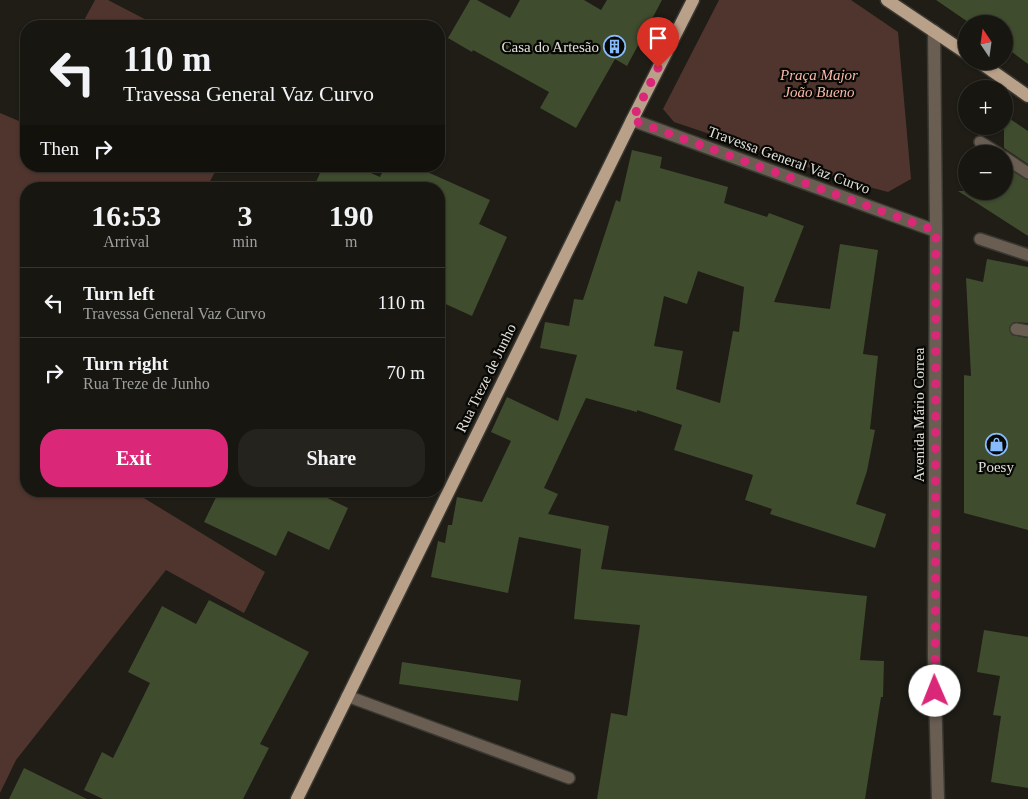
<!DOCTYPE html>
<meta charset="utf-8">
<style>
:root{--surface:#171610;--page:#24231e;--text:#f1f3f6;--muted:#9e9f9f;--line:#363530;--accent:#db2777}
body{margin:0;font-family:"Times New Roman",serif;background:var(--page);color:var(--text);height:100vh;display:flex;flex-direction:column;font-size:19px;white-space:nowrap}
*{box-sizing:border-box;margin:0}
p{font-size:16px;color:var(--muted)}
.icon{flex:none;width:28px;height:28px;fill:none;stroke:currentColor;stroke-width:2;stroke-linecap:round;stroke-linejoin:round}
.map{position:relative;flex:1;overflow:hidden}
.panel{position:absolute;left:20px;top:182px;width:425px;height:315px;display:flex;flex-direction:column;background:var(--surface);border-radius:20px;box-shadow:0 1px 4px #0004,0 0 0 1px var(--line)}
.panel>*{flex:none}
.hud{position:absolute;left:20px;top:20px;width:425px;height:152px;border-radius:20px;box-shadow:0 1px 4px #0004,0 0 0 1px var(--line);background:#171610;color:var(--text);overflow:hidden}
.needle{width:32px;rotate:347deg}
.buttons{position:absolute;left:958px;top:15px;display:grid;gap:10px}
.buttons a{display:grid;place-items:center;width:55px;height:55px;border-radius:50%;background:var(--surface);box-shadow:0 1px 4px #0004,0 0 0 1px var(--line);font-size:25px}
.pin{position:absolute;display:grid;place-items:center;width:42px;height:42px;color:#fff;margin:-51px -21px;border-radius:50% 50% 50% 0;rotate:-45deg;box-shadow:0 0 5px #0007}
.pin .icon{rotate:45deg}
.me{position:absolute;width:55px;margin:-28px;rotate:359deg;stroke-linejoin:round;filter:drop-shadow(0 0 4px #0008)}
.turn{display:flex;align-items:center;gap:18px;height:105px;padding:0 20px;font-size:22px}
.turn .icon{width:65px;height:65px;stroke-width:2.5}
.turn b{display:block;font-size:35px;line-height:42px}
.then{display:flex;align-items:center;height:48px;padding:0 20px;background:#0003;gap:10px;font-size:19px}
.eta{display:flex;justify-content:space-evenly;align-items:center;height:85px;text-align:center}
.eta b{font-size:30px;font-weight:600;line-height:35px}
.cta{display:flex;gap:10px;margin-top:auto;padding:10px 20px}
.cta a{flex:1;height:58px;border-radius:20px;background:var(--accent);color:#fff;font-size:20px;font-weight:600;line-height:58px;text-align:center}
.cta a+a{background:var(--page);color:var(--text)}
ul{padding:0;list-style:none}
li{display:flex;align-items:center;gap:15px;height:70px;padding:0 20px;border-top:1px solid var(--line)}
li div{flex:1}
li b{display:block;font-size:19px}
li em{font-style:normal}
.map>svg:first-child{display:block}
.green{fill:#50352e}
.building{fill:#3f4c2e;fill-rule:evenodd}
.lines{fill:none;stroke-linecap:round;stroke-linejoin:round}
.lane-casing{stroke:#3a3832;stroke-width:14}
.street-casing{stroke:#3a3832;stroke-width:15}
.primary-casing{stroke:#3a3832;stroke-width:15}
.lane{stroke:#6a5e53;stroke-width:11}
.street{stroke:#6a5e53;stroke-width:12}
.primary{stroke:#b9a089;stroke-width:12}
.route{stroke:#db2777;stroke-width:9;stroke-dasharray:0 16.2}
.labels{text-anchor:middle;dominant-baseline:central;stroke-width:4.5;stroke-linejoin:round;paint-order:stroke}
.poi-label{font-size:15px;fill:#e2e0db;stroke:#080805;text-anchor:end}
.park-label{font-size:15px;font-style:italic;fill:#fab7a8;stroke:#080805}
.street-label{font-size:15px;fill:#e2e0db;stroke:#080805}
</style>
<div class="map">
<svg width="1028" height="799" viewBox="0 0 1028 799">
<rect width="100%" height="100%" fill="#1f1d16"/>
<!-- green -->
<path class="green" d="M95,0H108L158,26H81Z
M719,0H851L898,32L911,179L888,192L858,184L674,122L663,109Z
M0,113L26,124V166H218L206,189H26V491H141L139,495L265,572L244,613L166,570L16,760L0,793Z"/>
<!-- building -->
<path class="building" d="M470,0H477L510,18L520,0H584L601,10L607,0H662L627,66L615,59L576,128L540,108L549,92L473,50L472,52L448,38Z
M936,0H1028V64L1004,46V24H971Z
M1004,115L1028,131V164L1004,148Z
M632,150L662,157L660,168L728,187L724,203L767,217L769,213L804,226L774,302L830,309L840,244L878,250L863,354L878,356L870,429L875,430L867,471L856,504L886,514L875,548L770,514L772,509L745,500L753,475L674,450L682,425L637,410V412L586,398L544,488L558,494L548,514L609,526L601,569L867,596L860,660L884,661L883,697H881L865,799H597L611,713L627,716L640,625L574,619L581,549L519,537L508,593L431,577L438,541L445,543L448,525H452L457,497L482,502L511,441L491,432L507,397L558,421L577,355L540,348L545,322L569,326L574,299L583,300L616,200L620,202ZM698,271L744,287L739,332L733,331L720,403L676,389L683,351L654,346L664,296L687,304Z
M323,166H355L380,177L385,166H414L490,200L479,224L507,237L472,316L439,301V189H313Z
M1004,166L1028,180V236L958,191H1004Z
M987,259L1028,267V323L1014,322L1009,328L1012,335L1028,338V530L964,513V375L971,376L966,278L983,282Z
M219,491H313L348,508L329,550L288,531L276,556L204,522Z
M209,600L309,652L260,744L269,748L243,799H103L84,790L102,752L113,758L150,683L128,672L162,606L196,624Z
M984,630L1028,637V788L991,782L1001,716L993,715L1000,676L977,672Z
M402,662L521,680L518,701L399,684Z
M24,768L87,799H9Z"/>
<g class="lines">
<defs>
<path id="lane" d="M980,142L999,154
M1004,157L1028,173
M980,239L1028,255
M1016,329L1028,331
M347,696L569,778"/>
<path id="street" d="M934,31L936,231L934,656L938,799
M632,120L936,231"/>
<path id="primary" d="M887,0L966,53
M978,61L1028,96
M297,799L632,120L693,0"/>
</defs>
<!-- lane casing -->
<use href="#lane" class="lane-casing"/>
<!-- street casing -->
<use href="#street" class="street-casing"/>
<!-- primary casing -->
<use href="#primary" class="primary-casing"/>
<!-- lane -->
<use href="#lane" class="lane"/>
<!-- street -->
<use href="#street" class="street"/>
<!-- primary -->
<use href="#primary" class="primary"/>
</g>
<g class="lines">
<!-- route -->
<path class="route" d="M658,68L632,120L936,231L935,691"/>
</g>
<!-- icons -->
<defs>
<symbol id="building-ring" viewBox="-11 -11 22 22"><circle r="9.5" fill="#080805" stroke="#87bbfb" stroke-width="1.5"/><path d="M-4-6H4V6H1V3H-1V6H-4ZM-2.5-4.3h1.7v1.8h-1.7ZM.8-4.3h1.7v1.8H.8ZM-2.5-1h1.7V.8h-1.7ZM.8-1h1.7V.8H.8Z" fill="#87bbfb"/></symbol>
<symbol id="shop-ring" viewBox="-11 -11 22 22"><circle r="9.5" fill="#080805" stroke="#87bbfb" stroke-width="1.5"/><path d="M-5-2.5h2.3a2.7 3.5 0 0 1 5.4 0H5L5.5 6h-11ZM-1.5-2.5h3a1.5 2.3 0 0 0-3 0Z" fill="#87bbfb"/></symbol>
</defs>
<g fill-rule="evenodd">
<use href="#building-ring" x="602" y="34" width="25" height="25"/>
<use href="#shop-ring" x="984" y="432" width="25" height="25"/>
</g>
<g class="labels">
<!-- poi labels -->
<g class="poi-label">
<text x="599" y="47">Casa do Artesão</text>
<text x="996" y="467" text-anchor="middle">Poesy</text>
</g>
<!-- park labels -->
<g class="park-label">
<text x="819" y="75">Praça Major<tspan x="819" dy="17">João Bueno</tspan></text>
</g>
<!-- street labels -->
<g class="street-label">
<text transform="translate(789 160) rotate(20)">Travessa General Vaz Curvo</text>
<text transform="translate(486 378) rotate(-64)">Rua Treze de Junho</text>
<text transform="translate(919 415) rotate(-90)">Avenida Mário Correa</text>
</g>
</g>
</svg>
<div class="buttons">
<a><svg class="needle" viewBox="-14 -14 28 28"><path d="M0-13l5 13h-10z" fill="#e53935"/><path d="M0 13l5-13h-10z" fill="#9e9f9f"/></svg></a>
<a>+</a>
<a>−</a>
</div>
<div class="pin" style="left:658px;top:68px;background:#d93025"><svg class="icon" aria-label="arrive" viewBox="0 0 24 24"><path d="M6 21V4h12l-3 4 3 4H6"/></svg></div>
<svg class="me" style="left:935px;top:691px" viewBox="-20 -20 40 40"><circle r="19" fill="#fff"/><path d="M0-13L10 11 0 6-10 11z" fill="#db2777"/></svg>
<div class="hud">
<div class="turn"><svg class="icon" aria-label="left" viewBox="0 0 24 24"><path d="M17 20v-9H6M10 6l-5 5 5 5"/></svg><div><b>110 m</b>Travessa General Vaz Curvo</div></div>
<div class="then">Then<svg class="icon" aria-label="right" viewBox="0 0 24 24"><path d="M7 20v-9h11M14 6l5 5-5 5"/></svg></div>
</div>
<section class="panel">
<div class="eta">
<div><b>16:53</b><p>Arrival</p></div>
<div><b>3</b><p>min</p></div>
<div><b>190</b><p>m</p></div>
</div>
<ul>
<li><svg class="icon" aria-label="left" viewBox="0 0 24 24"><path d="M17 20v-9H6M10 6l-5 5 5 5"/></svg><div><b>Turn left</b><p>Travessa General Vaz Curvo</p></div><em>110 m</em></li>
<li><svg class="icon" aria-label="right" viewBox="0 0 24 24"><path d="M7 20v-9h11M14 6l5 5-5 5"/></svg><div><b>Turn right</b><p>Rua Treze de Junho</p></div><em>70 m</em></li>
</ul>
<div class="cta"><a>Exit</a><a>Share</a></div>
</section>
</div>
